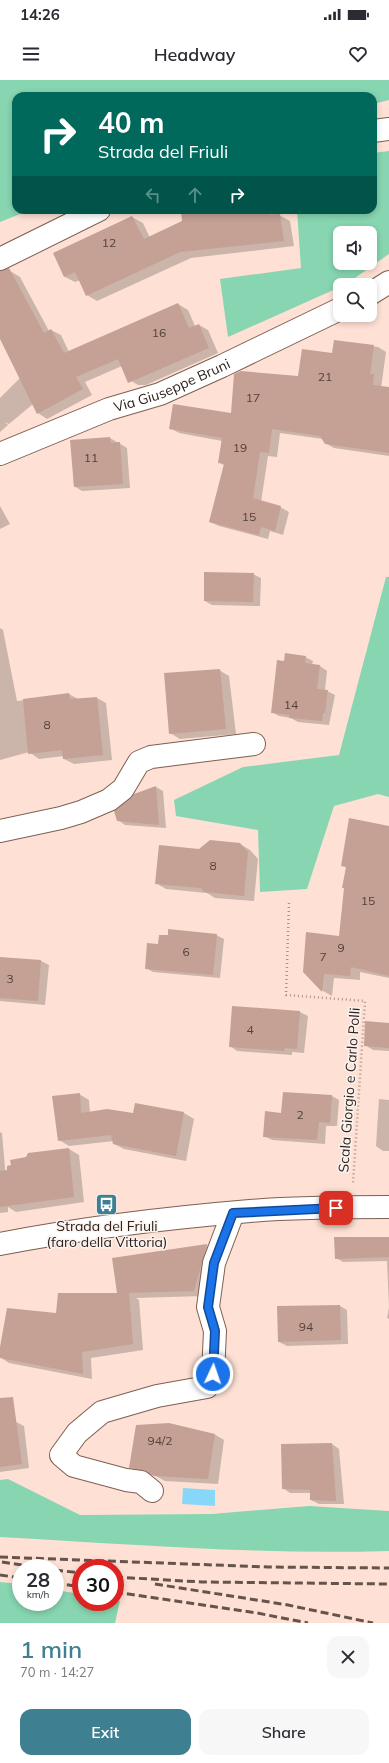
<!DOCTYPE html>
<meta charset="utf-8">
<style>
:root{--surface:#fff;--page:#f7f7f7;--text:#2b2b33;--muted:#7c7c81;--accent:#3e8092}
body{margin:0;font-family:Mulish,sans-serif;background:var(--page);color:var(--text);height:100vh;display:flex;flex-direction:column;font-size:15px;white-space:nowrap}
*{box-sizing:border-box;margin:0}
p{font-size:13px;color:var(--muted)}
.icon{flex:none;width:22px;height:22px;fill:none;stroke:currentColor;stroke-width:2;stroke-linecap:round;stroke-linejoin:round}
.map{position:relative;height:1543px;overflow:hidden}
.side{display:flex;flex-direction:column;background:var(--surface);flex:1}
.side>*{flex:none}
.banner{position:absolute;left:12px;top:12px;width:365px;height:122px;border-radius:12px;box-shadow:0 2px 6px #0003;background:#00695c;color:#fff;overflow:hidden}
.tools{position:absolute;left:333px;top:146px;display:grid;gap:8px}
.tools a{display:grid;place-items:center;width:44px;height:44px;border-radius:8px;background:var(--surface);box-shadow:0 2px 6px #0003;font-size:20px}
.speed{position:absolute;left:12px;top:1479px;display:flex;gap:8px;font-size:20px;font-weight:700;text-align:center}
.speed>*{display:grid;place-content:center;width:52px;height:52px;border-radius:50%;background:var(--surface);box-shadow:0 2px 6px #0003;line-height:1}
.speed small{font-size:10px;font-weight:400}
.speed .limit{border:6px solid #d22;background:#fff;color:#111}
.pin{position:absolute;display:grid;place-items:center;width:34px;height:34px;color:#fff;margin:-17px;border-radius:8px;box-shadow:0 2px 6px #0006}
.me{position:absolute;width:44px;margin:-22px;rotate:3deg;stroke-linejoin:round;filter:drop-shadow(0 0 3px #0008)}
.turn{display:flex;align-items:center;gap:14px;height:84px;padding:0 20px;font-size:18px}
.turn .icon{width:52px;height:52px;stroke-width:2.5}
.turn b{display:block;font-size:28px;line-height:34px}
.lanes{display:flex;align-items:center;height:38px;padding:0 20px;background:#0003;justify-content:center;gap:20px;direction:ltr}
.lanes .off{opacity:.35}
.round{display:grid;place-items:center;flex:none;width:42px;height:42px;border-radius:12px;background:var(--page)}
.overview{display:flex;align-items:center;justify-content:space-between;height:68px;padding:0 20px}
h1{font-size:24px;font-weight:600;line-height:30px;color:var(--accent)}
.button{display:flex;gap:8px;margin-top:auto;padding:8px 20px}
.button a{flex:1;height:46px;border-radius:12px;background:var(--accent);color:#fff;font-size:16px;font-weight:600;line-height:46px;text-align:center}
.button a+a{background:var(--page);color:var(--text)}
.status{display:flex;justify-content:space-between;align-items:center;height:28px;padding:0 20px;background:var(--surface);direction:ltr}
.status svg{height:11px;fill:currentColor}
header{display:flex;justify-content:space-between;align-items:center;height:52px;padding:0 20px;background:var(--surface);font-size:18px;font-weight:600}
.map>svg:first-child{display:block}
.green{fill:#87d5b1;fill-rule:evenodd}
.water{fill:#87d8f8}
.shadow{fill:#0003}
.building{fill:#c4a194}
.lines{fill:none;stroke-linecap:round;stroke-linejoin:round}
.minor-casing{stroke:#7e5f52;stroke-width:24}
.major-casing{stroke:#7e5f52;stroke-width:24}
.path{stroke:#aa9489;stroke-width:2.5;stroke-dasharray:1 3;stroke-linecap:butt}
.minor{stroke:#fff;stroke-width:22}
.major{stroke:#fff;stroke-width:22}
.rail{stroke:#65544c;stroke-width:3;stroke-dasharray:8 4;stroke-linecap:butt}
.route-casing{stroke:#114b97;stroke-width:10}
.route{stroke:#1a73e8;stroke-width:7}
.labels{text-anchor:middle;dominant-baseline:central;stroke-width:3;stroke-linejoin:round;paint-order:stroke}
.number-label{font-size:12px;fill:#544139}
.street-label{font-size:14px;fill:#2e211b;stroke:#fbf3f0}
.poi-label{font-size:14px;fill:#2e211b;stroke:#fbf3f0}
</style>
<div class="status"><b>14:26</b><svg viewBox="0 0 49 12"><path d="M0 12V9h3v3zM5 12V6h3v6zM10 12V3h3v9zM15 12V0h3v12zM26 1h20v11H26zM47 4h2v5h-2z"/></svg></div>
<header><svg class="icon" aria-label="menu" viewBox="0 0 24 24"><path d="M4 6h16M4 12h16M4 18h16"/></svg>Headway<svg class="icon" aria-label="heart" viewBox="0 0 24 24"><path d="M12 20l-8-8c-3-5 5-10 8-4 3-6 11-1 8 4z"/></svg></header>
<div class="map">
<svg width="389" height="1543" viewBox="0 0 389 1543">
<rect width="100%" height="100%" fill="#fee1d4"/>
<!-- green -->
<path class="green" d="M0,0H389V20L373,24V16H16V130H30L0,142Z
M389,71V174L345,205H340V207L228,257L220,199L301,188L297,130H373V73ZM340,153H370V183H340Z
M386,497H389V717L378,714L334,726L307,809L260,812L258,750L176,736L174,720L243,687L339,675Z
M8,1399L80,1435L212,1434L309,1426L389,1431V1471C259,1475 129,1464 0,1457V1400Z
M0,1502L21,1504V1522H55V1510L81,1514V1522H115V1520L120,1521L115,1543H0Z"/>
<!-- water -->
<path class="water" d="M183,1408L215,1410V1426L182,1424Z"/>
<!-- shadow -->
<path class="shadow" d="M182,130H279V135L290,141L294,166L191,178L97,221L87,215L80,200L75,202L65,197L54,174L132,137L143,143L150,158L183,141Z
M10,191L20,197L49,251L51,250L61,255L69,272L178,224L188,230L195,246L199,245L208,250L218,273L146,305H138L128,299L122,286L85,302L92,315L47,339L38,333L33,324L9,344L5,342L8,345L0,352V318L21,297L0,255V197Z
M335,261L378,267L386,272L375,352L389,354V376L334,368L325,363L323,359L280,353L277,377L268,376L261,422L280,427L289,432L283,455L270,451L268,459L219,446L210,442L225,386L219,382L222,361L179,353L170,348L232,334L299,297L333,274Z
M110,358L127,368L130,408L82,411L74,406L71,361Z
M0,426L10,444L0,449Z
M253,494L261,498L260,526L212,525L205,521Z
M0,548L3,550L17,621L69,614L78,619L97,618L106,623L112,680L74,684L64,679V676L39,679L29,672L0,680Z
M305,577L313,581L312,585L320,586L327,591L325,610L335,615L329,645L298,642L291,638L279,636L272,632L285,582Z
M219,590L229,596L236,654L180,659L170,653Z
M156,707L163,711L166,748L125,745L118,740Z
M389,747V898L360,892V900L334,898L332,916L323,911L304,892L340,857L347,788L342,785Z
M240,764L250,770L258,779L254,821L215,818L207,813L166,809L156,803L200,770Z
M216,855L224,859L220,898L153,892L146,888Z
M0,878L41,881L49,885L45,925L0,921Z
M233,927L300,932L308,936L304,973L292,972V975L237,971L230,966Z
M389,944V971L373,970L365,965Z
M79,1014L89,1020L90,1033H184L194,1039L186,1081L124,1069L114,1064V1061L69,1066L59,1060Z
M332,1016L339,1020L337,1046H326L325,1064L272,1060L264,1056L282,1034Z
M379,1019L389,1020V1071H383L376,1066Z
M0,1052L2,1053L8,1123L69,1069L79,1075L84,1122L16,1132L8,1127V1132L0,1133Z
M389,1158V1239L387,1238L389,1227L387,1181L343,1182L336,1178Z
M207,1165L217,1170L204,1216L136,1218L139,1220L143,1270L91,1278L92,1299L9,1283L0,1277V1273L57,1235L118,1214Z
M340,1226L347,1230L348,1264L287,1266L279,1262Z
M16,1342L24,1346L29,1388L0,1392V1344Z
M214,1354L224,1360L218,1404L165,1401L154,1395L140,1393L130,1387Z
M332,1364L339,1369L344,1424H319L311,1420V1413H290L283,1408Z"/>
<!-- building -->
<path class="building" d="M181,130H270V135L280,134L284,161L180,172L86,216L75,192L64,197L53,173L132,136L144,159L182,141Z
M9,188L44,253L51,249L64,273L178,223L189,248L199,244L209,268L128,303L118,279L76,297L83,309L37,334L0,259V191Z
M334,260L374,265L370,294H374L373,305L389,307V373L325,364L320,356L272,349L269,373L260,372L253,418L281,426L275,451L261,447L259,455L209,442L224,384L218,383L222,358L169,349L173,324L231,333L234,294L241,291L298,296L302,269L332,273Z
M110,357L111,363L120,362L123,404L74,407L70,360Z
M204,492L254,493L253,522L204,521Z
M285,573L306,576L305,583L320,585L317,609L328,610L325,633H323L322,641L289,638L290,635L271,633L277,580L284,581Z
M220,589L226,649L169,654L164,593Z
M69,613L70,619L97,617L103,675L63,679L62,670L28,674L23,619Z
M156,706L159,745L117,741L114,731L134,714Z
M349,738L389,746V896L351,887L350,896L324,894L322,912L303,892L306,852L339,856L344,808H342L346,787L341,786Z
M210,760L240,763L248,772L244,816L204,812L201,808L155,804L159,765L199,769Z
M168,849L217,854L213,895L145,889L147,863L158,864L159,855H168Z
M0,877L41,880L38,921L0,918Z
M232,926L300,931L297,969L285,968L284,971L229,967Z
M365,941L389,943V968L364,966Z
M283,1012L332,1015L330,1043L319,1042L317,1060L263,1057L265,1031L281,1033Z
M80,1013L81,1033L107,1029L133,1033L135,1023L184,1032L176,1076L113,1064L111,1055L58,1061L52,1016Z
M69,1068L74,1117L0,1127V1091L7,1090V1086L11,1085L10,1080L26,1077L28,1073Z
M334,1157H389V1177L335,1179Z
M207,1164L194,1211L123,1213H129L133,1264L82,1272L83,1294L0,1278V1267L7,1228L56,1233L58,1213H117L112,1178Z
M340,1225L341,1260L278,1262L277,1226Z
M13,1317L22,1384L0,1387V1318Z
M169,1343L215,1354L208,1399L154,1396L143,1390L129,1388L136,1345Z
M332,1363L336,1421L310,1420V1410L282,1409L281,1364Z"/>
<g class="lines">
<defs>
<g id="minor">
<path d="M373,51L389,49"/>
<path d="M0,179L99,130"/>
<path d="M370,214L389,202"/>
<path id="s1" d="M0,374L109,329L160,314L222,286L340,229"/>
<path d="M0,751L61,738L81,732L109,720L123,709L139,682L151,677L254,664"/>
<path d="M152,1411L141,1402L126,1400L74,1386L61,1375L77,1353L102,1332L157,1316L207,1307L213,1294L215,1251L208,1227L214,1183L233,1133"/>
</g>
<path id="major" d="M0,1164C82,1148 166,1138 250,1131C296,1127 343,1127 389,1127"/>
</defs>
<!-- minor casing -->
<use href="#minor" class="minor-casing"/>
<!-- major casing -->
<use href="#major" class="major-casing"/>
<!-- path -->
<path class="path" d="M289,823L286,915L365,921L353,1103"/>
<!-- minor -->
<use href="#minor" class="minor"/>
<!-- major -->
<use href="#major" class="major"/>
<!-- rail -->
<path class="rail" d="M0,1477L268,1487L389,1488
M2,1482L41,1488
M55,1490L81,1493
M0,1495L21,1498
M115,1497L202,1502L389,1504
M55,1503L81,1507
M155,1504L288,1525L373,1543
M115,1512L257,1533L308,1543"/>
</g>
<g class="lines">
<defs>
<path id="route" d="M213,1294L215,1251L208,1227L214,1183L233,1133L336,1128"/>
</defs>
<!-- route casing -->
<use href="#route" class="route-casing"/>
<!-- route -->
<use href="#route" class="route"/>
</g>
<!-- icons -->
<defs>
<symbol id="bus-square" viewBox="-11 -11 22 22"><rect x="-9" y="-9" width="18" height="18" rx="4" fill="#3e8092" stroke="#fbf3f0"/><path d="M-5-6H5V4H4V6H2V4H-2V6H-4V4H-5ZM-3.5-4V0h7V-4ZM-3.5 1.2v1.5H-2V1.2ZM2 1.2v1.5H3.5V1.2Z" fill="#fff"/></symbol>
</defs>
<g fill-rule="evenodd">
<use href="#bus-square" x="94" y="1112" width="25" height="25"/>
</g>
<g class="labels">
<!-- number labels -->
<g class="number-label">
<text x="109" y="162">12</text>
<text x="159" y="252">16</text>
<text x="325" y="296">21</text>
<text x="253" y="317">17</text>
<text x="240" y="367">19</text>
<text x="91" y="377">11</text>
<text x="249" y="436">15</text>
<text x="291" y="624">14</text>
<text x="47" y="644">8</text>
<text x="213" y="785">8</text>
<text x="368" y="820">15</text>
<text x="341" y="867">9</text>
<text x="186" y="871">6</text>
<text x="323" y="876">7</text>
<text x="10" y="898">3</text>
<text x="250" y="949">4</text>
<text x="300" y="1034">2</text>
<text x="306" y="1246">94</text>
<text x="160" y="1360">94/2</text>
</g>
<!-- street labels -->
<g class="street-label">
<text stroke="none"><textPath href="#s1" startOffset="185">Via Giuseppe Bruni</textPath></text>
<text transform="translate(349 1010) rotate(-86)">Scala Giorgio e Carlo Polli</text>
</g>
<!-- poi labels -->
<g class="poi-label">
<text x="107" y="1146">Strada del Friuli<tspan x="107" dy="16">(faro della Vittoria)</tspan></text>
</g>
</g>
</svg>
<div class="tools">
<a><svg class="icon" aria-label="sound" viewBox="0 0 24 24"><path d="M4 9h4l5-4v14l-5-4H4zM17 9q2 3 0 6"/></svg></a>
<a><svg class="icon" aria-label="search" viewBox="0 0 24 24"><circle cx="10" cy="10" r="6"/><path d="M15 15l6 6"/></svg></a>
</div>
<div class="speed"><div>28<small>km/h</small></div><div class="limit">30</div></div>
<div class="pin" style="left:336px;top:1128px;background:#d93025"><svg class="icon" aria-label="arrive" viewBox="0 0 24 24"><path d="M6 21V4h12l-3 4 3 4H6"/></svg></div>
<svg class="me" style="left:213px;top:1294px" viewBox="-20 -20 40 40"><circle r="17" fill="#1a73e8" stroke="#fff" stroke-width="3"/><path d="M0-11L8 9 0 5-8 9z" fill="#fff"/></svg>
<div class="banner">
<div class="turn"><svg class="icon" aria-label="right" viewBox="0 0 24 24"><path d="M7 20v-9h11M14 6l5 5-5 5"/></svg><div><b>40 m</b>Strada del Friuli</div></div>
<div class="lanes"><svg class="icon off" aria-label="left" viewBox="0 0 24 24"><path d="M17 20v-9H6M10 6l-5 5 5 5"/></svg><svg class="icon off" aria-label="ahead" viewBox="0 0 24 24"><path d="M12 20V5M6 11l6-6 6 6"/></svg><svg class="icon" aria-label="right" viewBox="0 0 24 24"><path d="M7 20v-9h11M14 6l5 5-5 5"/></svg></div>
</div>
</div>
<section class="side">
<div class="overview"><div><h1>1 min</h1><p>70 m · 14:27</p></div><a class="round"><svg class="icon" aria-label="close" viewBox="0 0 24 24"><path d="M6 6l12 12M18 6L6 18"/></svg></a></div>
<div class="button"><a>Exit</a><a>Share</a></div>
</section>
